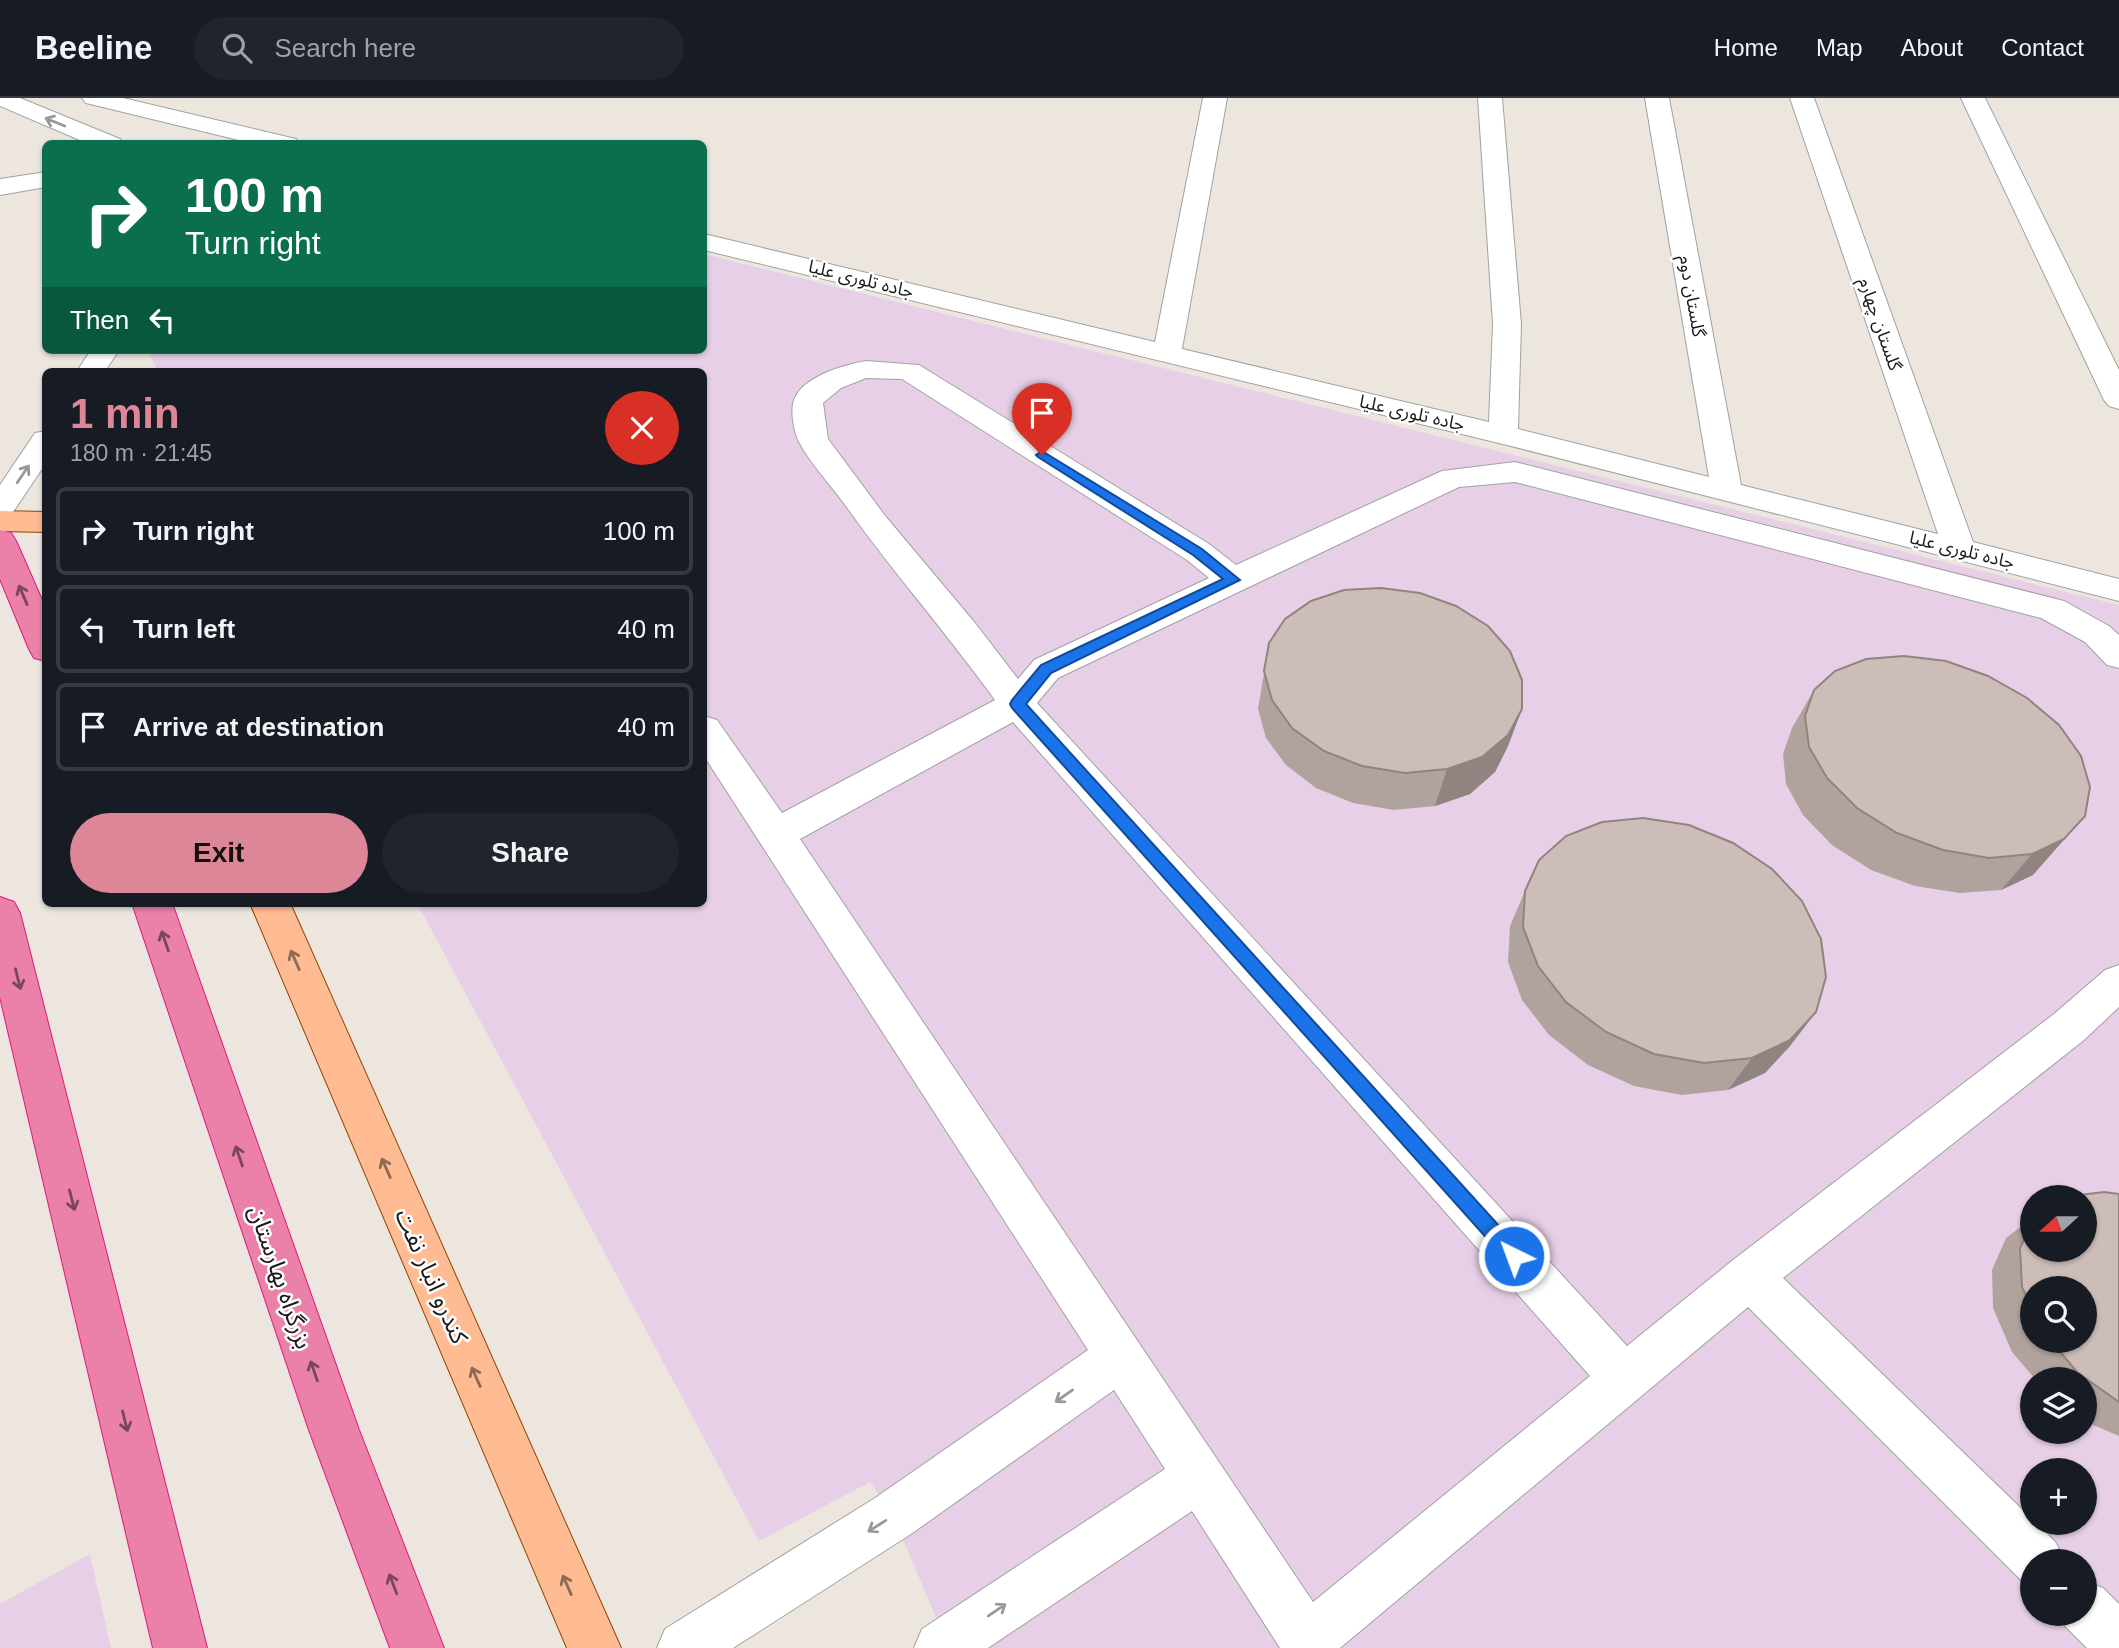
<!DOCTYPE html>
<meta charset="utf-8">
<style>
:root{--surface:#171b24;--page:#20242c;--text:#f1f3f6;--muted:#9ea1a6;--line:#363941;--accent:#dd8698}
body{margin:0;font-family:Arial,"Noto Sans Arabic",sans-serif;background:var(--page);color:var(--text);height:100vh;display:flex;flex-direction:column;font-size:26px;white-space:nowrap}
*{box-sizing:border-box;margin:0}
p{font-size:23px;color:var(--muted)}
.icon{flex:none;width:38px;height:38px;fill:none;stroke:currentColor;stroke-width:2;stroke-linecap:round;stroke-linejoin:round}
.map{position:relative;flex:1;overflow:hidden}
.drawer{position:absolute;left:42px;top:270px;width:665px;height:539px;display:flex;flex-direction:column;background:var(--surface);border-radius:10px;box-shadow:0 2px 5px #0004}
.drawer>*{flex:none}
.top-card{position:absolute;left:42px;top:42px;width:665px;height:214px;border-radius:10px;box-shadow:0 2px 5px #0004;background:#0b6e4f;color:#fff;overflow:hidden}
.needle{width:46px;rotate:249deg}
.buttons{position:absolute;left:2020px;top:1087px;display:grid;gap:14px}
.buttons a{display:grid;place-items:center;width:77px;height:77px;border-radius:50%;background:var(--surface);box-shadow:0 2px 5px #0004;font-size:35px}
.pin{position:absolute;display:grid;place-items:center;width:60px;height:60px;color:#fff;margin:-72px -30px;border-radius:50% 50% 50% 0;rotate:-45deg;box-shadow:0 0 7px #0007}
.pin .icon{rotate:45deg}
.me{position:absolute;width:77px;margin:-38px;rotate:318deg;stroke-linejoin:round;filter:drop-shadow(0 0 5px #0008)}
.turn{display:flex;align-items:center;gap:24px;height:147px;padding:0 28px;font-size:32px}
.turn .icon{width:91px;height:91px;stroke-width:2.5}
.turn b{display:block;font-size:49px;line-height:60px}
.then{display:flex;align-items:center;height:66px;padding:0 28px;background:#0003;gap:14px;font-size:26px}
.round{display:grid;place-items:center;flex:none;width:74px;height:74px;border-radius:37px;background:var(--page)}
.head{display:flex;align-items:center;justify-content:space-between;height:119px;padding:0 28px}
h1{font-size:42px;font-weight:700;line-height:52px;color:var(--accent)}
.primary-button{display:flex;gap:14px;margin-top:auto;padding:14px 28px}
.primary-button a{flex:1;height:80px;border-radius:42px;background:var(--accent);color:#111;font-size:28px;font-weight:700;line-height:80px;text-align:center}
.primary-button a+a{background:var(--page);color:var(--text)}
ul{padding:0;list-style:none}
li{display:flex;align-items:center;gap:21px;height:88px;margin:0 14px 10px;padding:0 14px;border:4px solid var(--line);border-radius:10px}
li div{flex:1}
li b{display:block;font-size:26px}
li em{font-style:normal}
header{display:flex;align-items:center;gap:42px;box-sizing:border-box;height:98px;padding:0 35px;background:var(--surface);border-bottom:2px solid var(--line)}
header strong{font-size:33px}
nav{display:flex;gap:38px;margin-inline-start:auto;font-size:24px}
.search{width:490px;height:63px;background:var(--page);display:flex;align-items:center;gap:18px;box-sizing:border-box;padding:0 24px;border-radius:38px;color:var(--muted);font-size:26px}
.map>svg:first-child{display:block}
.industrial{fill:#e7d0e7;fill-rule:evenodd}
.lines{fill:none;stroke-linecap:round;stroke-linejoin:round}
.minor-casing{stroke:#a1a1a1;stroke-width:2}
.major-casing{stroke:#914500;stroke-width:2}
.highway-casing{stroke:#de1883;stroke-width:2}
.minor{fill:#fff;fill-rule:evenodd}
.major{fill:#ffbb92;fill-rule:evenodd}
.highway{fill:#eb80a9;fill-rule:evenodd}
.wall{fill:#b0a39e;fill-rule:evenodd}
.shaded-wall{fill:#908481}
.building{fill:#cdbdb8;stroke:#908481;stroke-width:2}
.oneway{stroke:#989898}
.oneway2{stroke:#78485a}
.oneway3{stroke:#8c6a56}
.route{fill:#1a73e8;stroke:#114b97;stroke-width:2}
.labels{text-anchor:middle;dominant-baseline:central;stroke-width:5;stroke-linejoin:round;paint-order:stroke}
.far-street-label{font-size:18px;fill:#1a1a1a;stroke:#fff}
.near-street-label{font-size:24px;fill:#1a1a1a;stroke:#fff}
</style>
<header>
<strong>Beeline</strong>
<div class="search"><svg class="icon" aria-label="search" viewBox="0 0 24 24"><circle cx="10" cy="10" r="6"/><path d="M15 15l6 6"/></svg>Search here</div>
<nav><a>Home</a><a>Map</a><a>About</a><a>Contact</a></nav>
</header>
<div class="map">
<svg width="2119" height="1550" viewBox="0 0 2119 1550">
<rect width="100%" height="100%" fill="#ede6df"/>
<!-- industrial -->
<path class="industrial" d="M704,156L2119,507V1550H949L893,1418L870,1384L759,1443L417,805H704V273H158L150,258L154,252H704ZM2032,1099H2084V1152H2032ZM2032,1190H2084V1242H2032ZM2032,1281H2084V1334H2032ZM2032,1372H2084V1424H2032ZM2032,1463H2084V1516H2032Z
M90,1456L111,1550H0V1506Z"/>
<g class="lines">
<defs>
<path id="minor" d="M0,0H20L120,41L123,46H89L0,8Z
M82,0H123L296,41L299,46H255L86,5Z
M1203,0H1227L1182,251L1489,324L1493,226L1478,0H1502L1521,226L1518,331L1709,379L1645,0H1669L1741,387L1938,436L1790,0H1814L1973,444L2119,481V503L1503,346L704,152V136L1155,244Z
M1961,0H1985L2119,272V311L2109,308L2104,302Z
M46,74V89L0,97V81Z
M91,252H119L105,273H77Z
M866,263L919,267L1209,446L1236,467L1442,373L1515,364L2064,503L2109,528L2119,537V570L2107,567L2085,544L2041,520L1515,384L1459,389L1058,580L1037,605L1627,1248L1733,1162L2054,916L2105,872L2119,867V909L2084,942L1783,1180L2032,1421V1424H2036L2056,1445L2064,1463H2032V1486L2020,1481L1748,1209L1340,1550H1280L1192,1413L988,1550H914L922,1531L1165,1371L1114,1292L911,1436L733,1550H657L665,1531L875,1400L1088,1252L704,658V618L717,622L782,715L995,602C946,534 891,472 843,404C829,385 810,365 799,344C794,334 790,313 794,302C803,278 844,267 866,263ZM866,280L902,281L1187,462L1209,480L1034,562L1018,581L975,525L886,419L828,341L823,305L841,290ZM1013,624L1590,1278L1313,1504L800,741Z
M46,333V365L11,417L0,420V387L35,335Z
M2084,1483L2103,1490L2119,1506V1550H2087L2065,1528L2060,1516H2084Z"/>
<path id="major" d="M0,413L46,414V434L0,433Z
M250,805H290L621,1550H567Z"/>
<path id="highway" d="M0,432L11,435L16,443L46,511V563L34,560L29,551L0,481Z
M0,799L14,804L20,815L207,1550H153L0,899Z
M132,805H172L359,1332L444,1550H390L309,1332Z"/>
</defs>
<!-- minor casing -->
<use href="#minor" class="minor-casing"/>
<!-- major casing -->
<use href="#major" class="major-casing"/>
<!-- highway casing -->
<use href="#highway" class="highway-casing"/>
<!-- minor -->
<use href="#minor" class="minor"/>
<!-- major -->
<use href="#major" class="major"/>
<!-- highway -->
<use href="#highway" class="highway"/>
</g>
<!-- wall -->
<path class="wall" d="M1269,545L1522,611L1508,648L1495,674L1470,696L1435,708L1394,712L1353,705L1316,690L1286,667L1266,640L1258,611Z
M1814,592L2027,600L2033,777L2001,792L1960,795L1915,788L1871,772L1832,747L1803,717L1786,686L1783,656L1792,630Z
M1525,793L1816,914L1790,948L1765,975L1728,992L1682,997L1634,988L1588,967L1549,937L1522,902L1508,864L1510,828Z
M2119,1096V1338L2091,1326L2084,1322V1281H2035L2012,1254L1993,1210L1992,1172L2006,1140L2032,1120V1152ZM2032,1190L2084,1242H2032Z"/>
<!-- shaded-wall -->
<path class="shaded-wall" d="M1522,611L1508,648L1495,674L1470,696L1435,708L1447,671Z
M2085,718L2033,777L2001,792L2032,756Z
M1816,914L1790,948L1765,975L1728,992L1752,960Z"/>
<!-- building -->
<path class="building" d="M1381,490L1420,495L1456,508L1488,528L1510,553L1522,582V611L1508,637L1482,659L1447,671L1405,675L1362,668L1324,653L1292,630L1272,602L1264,573L1269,545L1285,521L1311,503L1344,492Z
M1904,558L1946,563L1988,578L2027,600L2059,627L2081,658L2090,689L2085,718L2064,741L2032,756L1989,760L1943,752L1897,735L1857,710L1827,680L1809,649L1805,618L1814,592L1835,573L1866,561Z
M1643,720L1689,727L1733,745L1772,771L1802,803L1821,841L1826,879L1816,914L1790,942L1752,960L1704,965L1654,956L1606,934L1566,904L1538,868L1523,829L1525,793L1539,762L1566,738L1602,724Z
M2104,1094L2119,1096V1304L2078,1275L2050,1242H2084V1190H2032V1210L2022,1189L2020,1150L2032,1125V1152H2084V1099H2063Z"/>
<!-- one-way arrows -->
<defs><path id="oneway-shaft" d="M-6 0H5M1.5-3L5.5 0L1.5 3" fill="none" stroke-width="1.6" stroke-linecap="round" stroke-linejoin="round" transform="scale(1.75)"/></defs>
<g class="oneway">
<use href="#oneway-shaft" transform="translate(55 24) rotate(-158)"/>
<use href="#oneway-shaft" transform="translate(23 376) rotate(-56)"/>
<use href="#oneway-shaft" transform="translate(1064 1298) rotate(145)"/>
<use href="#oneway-shaft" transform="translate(877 1428) rotate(148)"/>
<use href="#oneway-shaft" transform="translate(997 1512) rotate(-34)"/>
</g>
<g class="oneway2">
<use href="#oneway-shaft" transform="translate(23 497) rotate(-113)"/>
<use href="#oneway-shaft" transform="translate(165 843) rotate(-109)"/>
<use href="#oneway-shaft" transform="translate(18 881) rotate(76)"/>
<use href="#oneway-shaft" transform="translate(239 1058) rotate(-109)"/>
<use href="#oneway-shaft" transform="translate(72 1102) rotate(76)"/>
<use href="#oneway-shaft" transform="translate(314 1273) rotate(-109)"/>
<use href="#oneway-shaft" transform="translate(125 1323) rotate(76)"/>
<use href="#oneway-shaft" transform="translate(393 1486) rotate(-111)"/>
</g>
<g class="oneway3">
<use href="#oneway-shaft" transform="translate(295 862) rotate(-114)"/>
<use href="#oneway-shaft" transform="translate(386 1070) rotate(-114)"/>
<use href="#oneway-shaft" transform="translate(476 1279) rotate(-114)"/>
<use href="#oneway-shaft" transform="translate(567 1487) rotate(-114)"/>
</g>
<!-- route -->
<path class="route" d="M1042,353L1202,451L1240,482L1051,575L1026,606L1521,1152L1524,1158L1521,1164L1514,1167L1508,1164L1012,610L1010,606L1012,602L1041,567L1223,481L1193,457L1038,359L1036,357Z"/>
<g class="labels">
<!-- far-street labels -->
<g class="far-street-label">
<text transform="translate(861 181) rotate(14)">جاده تلوری علیا</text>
<text transform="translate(1692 198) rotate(80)">گلستان دوم</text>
<text transform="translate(1880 226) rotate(71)">گلستان چهارم</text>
<text transform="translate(1412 315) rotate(13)">جاده تلوری علیا</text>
<text transform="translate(1962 452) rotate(14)">جاده تلوری علیا</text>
</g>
<!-- near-street labels -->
<g class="near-street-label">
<text transform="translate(432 1178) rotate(66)">کندرو انبار نفت</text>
<text transform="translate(281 1179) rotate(71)">بزرگراه بهارستان</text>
</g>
</g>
</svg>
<div class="buttons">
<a><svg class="needle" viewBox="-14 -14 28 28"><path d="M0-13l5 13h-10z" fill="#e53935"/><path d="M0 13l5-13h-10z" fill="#9ea1a6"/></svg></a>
<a><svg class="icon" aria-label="search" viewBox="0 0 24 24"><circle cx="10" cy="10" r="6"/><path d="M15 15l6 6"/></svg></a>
<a><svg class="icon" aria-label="layers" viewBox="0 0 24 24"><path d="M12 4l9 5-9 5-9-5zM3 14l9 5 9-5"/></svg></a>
<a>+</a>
<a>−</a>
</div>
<div class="pin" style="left:1042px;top:357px;background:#d93025"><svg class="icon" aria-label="arrive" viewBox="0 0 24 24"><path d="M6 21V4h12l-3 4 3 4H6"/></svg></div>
<svg class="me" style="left:1514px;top:1158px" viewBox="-20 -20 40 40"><circle r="17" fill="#1a73e8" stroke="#fff" stroke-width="3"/><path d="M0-11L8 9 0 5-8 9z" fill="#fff"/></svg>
<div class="top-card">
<div class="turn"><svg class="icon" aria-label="right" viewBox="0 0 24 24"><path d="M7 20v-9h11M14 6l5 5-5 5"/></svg><div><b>100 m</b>Turn right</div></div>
<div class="then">Then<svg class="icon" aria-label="left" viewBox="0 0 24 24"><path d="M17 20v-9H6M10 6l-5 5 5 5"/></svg></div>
</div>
<section class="drawer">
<div class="head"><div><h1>1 min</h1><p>180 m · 21:45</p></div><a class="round" style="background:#d93025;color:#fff"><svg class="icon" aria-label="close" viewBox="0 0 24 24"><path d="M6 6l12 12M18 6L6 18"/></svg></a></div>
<ul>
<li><svg class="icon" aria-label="right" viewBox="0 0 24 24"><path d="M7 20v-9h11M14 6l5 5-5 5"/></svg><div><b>Turn right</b></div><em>100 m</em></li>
<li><svg class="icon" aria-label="left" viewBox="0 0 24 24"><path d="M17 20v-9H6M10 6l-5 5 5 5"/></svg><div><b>Turn left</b></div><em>40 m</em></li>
<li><svg class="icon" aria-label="arrive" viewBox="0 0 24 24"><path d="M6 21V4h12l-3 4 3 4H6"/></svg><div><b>Arrive at destination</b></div><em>40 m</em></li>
</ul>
<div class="primary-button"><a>Exit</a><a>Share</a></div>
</section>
</div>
